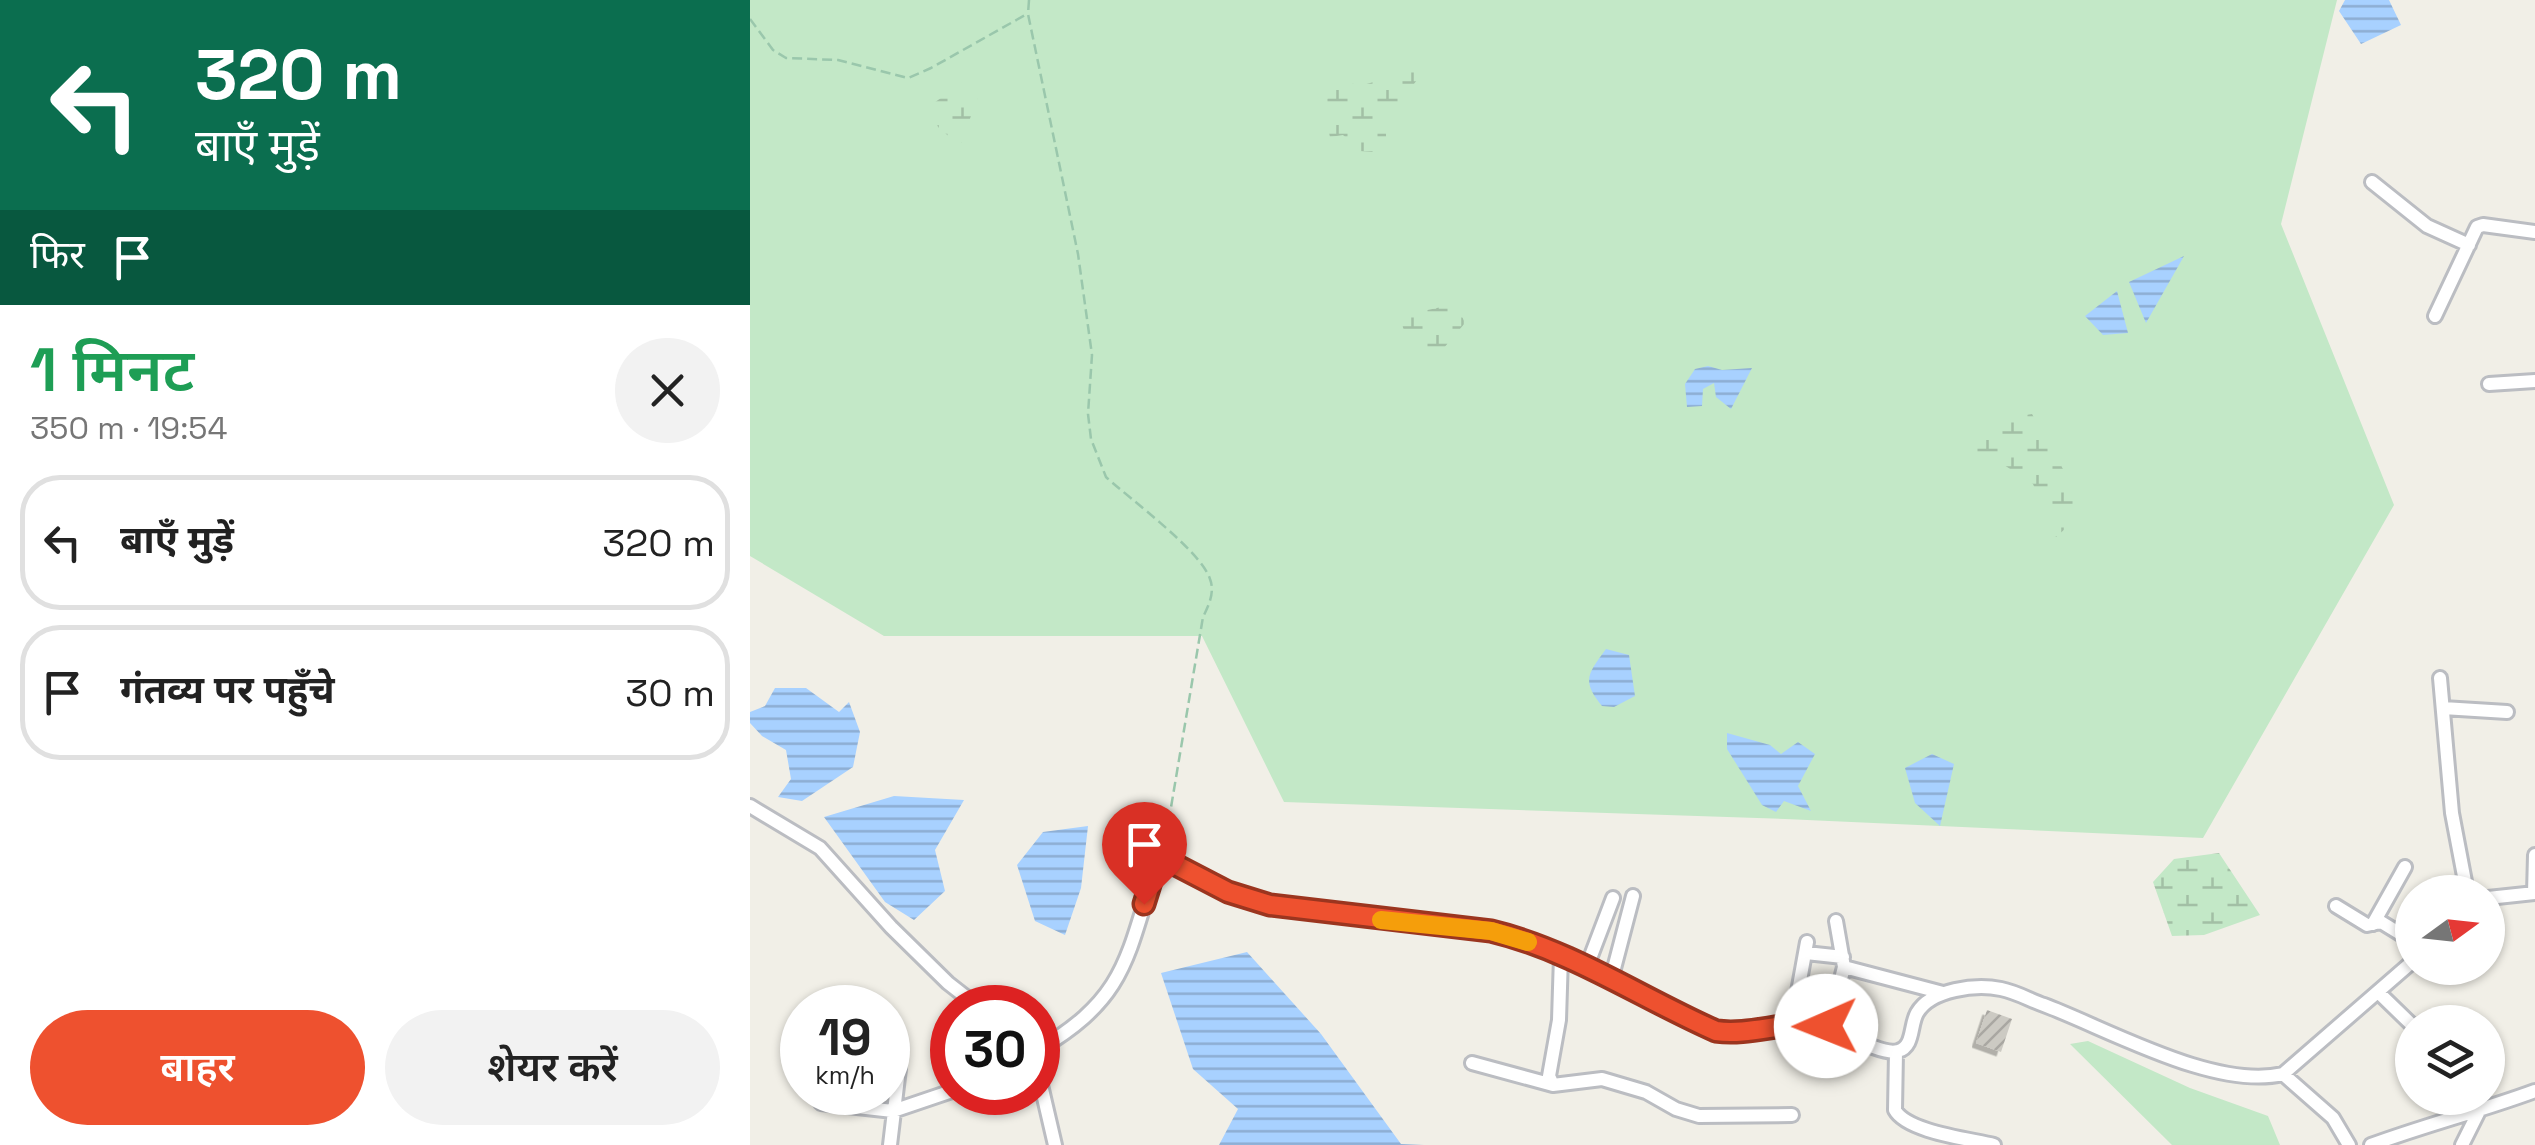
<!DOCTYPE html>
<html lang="hi">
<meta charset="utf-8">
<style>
:root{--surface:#fff;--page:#f2f2f2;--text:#222;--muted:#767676;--line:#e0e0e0;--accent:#ee512f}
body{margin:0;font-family:"Space Grotesk","Noto Sans Devanagari",sans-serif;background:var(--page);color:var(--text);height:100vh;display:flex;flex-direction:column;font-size:38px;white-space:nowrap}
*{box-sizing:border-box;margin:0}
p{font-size:32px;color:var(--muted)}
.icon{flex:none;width:55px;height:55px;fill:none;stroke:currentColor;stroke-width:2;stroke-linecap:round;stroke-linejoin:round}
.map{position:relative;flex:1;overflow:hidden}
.drawer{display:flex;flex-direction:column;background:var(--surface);width:750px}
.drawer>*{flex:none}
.hud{background:#0b6e4f;color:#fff;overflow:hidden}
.needle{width:65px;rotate:75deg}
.tools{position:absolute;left:1645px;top:875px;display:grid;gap:20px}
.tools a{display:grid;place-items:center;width:110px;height:110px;border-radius:50%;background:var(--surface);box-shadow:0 2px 8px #0004;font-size:50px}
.speed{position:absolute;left:30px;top:985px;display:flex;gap:20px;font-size:50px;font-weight:700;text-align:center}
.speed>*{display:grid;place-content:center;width:130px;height:130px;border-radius:50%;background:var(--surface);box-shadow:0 2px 8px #0004;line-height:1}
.speed small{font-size:25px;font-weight:400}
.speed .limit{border:15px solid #d22;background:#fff;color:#111}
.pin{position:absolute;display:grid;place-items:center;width:85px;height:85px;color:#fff;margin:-102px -42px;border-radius:50% 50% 50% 0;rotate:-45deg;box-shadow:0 0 10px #0007}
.pin .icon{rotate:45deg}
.me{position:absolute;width:110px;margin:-55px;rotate:269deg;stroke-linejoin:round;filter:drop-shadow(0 0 8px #0008)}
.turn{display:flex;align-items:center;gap:35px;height:210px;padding:0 30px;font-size:45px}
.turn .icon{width:130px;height:130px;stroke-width:2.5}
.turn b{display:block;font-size:70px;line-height:85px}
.then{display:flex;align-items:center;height:95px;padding:0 30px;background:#0003;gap:20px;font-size:38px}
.round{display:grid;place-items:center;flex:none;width:105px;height:105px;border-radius:52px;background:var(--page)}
.summary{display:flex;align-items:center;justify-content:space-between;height:170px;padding:0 30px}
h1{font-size:60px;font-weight:600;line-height:75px;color:#1e9e55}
.primary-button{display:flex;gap:20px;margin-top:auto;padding:20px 30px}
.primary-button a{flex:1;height:115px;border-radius:60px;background:var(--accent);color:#fff;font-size:40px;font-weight:600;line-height:115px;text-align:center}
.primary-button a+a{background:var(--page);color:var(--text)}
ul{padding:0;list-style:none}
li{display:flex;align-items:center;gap:30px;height:135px;margin:0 20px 15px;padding:0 10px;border:5px solid var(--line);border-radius:40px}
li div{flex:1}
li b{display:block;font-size:38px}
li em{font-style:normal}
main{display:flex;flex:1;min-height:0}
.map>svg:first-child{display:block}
.green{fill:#c3e8c7}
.wetland{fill:url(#wetland-marsh)}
.water{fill:url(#water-rules)}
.building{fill:url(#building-hatch);filter:url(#shadow)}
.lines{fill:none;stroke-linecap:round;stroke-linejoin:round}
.minor-casing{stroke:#bbbdc2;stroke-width:18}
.path{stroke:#9ac7ac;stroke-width:2.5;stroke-dasharray:10 5;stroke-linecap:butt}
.minor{stroke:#fff;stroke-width:12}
.route-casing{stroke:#9b351f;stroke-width:25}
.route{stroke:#ee512f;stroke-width:18}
.slow{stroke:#f59e0b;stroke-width:18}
</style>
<main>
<section class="drawer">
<div class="hud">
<div class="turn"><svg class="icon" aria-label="left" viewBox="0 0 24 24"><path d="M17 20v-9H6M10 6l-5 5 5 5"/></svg><div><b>320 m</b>बाएँ मुड़ें</div></div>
<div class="then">फिर<svg class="icon" aria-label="arrive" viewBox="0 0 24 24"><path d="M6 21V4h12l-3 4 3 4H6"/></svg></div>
</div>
<div class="summary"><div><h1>1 मिनट</h1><p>350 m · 19:54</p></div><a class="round"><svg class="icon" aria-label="close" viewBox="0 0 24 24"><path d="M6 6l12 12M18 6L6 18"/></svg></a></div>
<ul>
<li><svg class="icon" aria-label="left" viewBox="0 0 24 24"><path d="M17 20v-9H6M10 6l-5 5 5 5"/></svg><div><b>बाएँ मुड़ें</b></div><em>320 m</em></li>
<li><svg class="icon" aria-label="arrive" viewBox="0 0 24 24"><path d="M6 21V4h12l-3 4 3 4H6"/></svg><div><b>गंतव्य पर पहुँचे</b></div><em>30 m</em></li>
</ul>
<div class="primary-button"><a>बाहर</a><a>शेयर करें</a></div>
</section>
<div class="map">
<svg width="1785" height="1145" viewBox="0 0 1785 1145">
<defs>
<pattern id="wetland-marsh" width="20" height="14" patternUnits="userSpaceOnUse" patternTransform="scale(2.5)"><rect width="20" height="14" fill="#c3e8c7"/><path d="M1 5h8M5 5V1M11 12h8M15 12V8" fill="none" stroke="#a2bfa5"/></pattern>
<pattern id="water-rules" width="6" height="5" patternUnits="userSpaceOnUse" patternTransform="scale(2.5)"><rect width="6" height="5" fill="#a8d1ff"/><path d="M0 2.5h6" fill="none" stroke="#8cadd2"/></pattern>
<pattern id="building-hatch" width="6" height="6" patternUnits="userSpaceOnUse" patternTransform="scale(2.5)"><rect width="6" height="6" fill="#cccac3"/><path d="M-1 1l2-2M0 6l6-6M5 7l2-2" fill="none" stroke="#a9a7a2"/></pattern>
<filter id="shadow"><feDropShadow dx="-4.5" dy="4.5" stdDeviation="0" flood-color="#0004"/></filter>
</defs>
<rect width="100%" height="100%" fill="#f1efe7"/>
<!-- green -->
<path class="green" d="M0,0H1587L1531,224L1644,505L1453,838L1035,819L534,802L452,636H134L0,556Z
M1338,1041L1440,1088L1518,1116L1530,1145H1422L1320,1044Z"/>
<!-- wetland -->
<path class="wetland" d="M666,70L667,80L636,120V153L610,151L593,135L580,137L573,106L587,82L613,85Z
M233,83L210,146L188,127L181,105L205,88Z
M696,306L708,308L715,323L693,349L668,353L660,347L651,322L664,313Z
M1282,414L1336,510L1306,537L1283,484L1251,463L1223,454L1225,424Z
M1469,853L1510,915L1454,935L1422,936L1403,882L1424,859Z"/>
<!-- water -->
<path class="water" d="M1595,0H1639L1651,25L1611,44L1589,11Z
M1434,256L1396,323L1379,282Z
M1367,291L1378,333L1353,335L1335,316Z
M958,366L972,370L1002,368L981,409L966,397L964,383L953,389L952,406L937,407L935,384L945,369Z
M856,649L879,655L885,696L864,707L852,706C831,680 838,674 856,649Z
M25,688H56L89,712L99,702L110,732L103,767L52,801L28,797L41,779L36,750L12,736L0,723V712L15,706Z
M977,733L1020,745L1031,754L1048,742L1065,754L1048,786L1061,811L1034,801L1026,812L1012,805L977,749Z
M1182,754L1204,764L1190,826L1165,803L1155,768Z
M144,796L214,800L185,850L195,891L164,920L135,902L74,817Z
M338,826L331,888L315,935L285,921L267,865L293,832Z
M497,952L571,1034L651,1144L674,1145H469L488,1109L443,1069L411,973Z"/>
<!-- building -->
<path class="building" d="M1237,1010L1262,1019L1251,1052L1226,1043Z"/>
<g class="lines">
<defs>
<path id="minor" d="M1622,182L1677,226L1719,245
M1685,316L1727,227L1733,225L1785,232
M1739,384L1785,381
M1690,678L1702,813L1717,892
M1693,708L1757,712
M0,806L70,848L141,927L198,983L230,1008
M1784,893L1785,855
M1738,898L1785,893
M1586,906L1617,925L1631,922L1662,941
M1623,924L1655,867
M1056,953L1093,957
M811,956L809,1020L799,1076L803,1085L852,1079L896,1092L926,1109L949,1116L1042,1115
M1094,967L1193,993
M836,969L863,898
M861,980L883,896
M1628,992L1662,1025
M1042,1025L1057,942
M1079,1027L1094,967L1086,921
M288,1050C374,999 376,962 404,872L412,863L424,864L478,892L520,905L741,931C821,950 891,998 966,1031L978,1033C1008,1030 1047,1016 1077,1026C1093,1032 1132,1056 1148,1051C1164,1047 1160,1025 1167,1013C1181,989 1226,984 1251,989C1266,992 1280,1000 1294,1005C1360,1030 1465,1090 1533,1074L1662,962
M1146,1052L1145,1110C1157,1132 1220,1139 1244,1145
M722,1063L803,1085
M138,1066L149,1069L140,1145
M288,1072L305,1145
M1533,1074L1583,1118L1599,1145
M71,1103L143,1111L202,1091
M1699,1118L1701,1098
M1621,1145C1675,1125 1731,1111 1785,1091
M1712,1145L1729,1111"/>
</defs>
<!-- minor casing -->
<use href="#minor" class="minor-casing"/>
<!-- path -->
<path class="path" d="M279,0L278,14L328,254L342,355L338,414L341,439L356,477C380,499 451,551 460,579C465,592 459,605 453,617L414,849
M0,19L23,50L36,58L88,60L158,78L181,68L277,14"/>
<!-- minor -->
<use href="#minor" class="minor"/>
</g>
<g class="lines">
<defs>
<path id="route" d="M394,904L404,872L412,864H424L478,892L520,905L741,931C821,950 891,998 966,1031C1003,1036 1039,1019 1076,1026"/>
</defs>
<!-- route casing -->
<use href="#route" class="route-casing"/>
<!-- route -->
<use href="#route" class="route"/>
<!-- slow -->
<path class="slow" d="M631,920L741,931L778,942"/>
</g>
</svg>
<div class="tools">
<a><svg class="needle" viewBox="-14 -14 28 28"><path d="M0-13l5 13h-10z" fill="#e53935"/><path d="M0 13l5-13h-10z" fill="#767676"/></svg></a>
<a><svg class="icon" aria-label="layers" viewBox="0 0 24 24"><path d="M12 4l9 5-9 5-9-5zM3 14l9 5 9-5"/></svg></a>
</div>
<div class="speed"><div>19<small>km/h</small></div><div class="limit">30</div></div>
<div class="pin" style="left:394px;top:904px;background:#d93025"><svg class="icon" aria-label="arrive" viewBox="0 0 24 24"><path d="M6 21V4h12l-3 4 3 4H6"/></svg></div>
<svg class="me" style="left:1076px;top:1026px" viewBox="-20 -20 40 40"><circle r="19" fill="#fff"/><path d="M0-13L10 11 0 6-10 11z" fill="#ee512f"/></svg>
</div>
</main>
